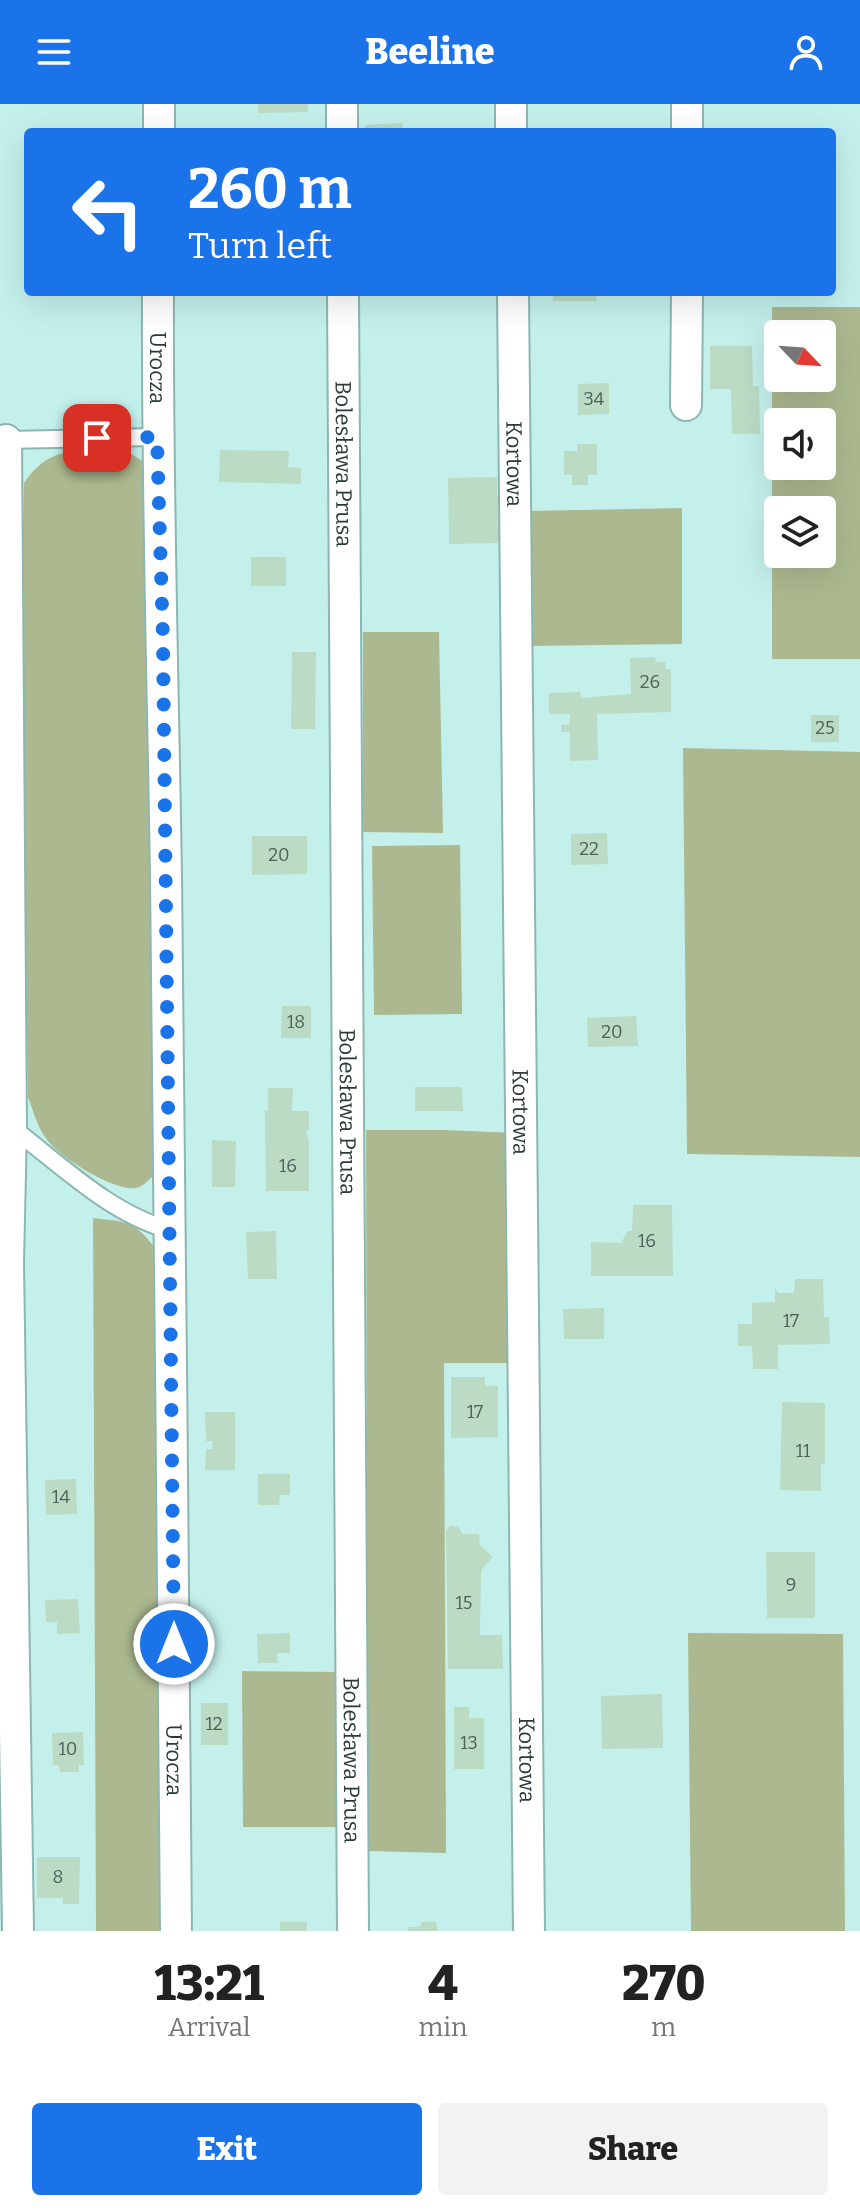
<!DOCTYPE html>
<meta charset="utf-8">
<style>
:root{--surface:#fff;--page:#f2f2f2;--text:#222;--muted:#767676;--accent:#1a73e8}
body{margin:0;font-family:Bitter,serif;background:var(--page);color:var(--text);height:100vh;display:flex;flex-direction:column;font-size:30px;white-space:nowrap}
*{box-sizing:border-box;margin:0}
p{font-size:26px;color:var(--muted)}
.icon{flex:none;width:44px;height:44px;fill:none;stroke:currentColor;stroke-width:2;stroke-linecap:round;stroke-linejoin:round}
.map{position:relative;height:1827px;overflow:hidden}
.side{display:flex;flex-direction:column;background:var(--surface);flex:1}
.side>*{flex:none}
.hud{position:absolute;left:24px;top:24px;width:812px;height:168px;border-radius:8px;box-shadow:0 8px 32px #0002;background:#1a73e8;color:#fff;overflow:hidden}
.needle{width:52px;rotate:115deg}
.controls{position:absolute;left:764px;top:216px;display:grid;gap:16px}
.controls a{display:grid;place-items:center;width:72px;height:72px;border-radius:8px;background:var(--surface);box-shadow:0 8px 32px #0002;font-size:40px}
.pin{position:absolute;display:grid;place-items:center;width:68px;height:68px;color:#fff;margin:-34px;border-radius:16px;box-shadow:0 4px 12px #0006}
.me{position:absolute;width:88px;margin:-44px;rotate:0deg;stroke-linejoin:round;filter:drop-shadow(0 0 6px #0008)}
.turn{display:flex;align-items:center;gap:28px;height:168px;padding:0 32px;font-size:36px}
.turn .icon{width:104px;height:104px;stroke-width:2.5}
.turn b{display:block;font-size:56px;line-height:68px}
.eta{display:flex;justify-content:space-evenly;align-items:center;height:136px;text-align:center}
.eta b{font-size:48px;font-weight:800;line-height:56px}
.cta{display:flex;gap:16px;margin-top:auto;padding:16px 32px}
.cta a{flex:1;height:92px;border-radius:8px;background:var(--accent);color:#fff;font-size:32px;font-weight:800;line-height:92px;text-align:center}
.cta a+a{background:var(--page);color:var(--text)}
header{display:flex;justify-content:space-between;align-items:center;height:104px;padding:0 32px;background:var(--accent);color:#fff;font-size:36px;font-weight:800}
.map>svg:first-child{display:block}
.green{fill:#acb990;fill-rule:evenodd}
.building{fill:#bbdbc5}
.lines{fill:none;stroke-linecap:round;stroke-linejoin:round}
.service-casing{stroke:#8cb6b1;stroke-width:20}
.minor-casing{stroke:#8cb6b1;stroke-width:34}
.service{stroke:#fff;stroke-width:16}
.minor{stroke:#fff;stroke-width:30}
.route{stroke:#1a73e8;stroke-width:14;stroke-dasharray:0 25.2}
.labels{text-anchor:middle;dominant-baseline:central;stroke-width:7;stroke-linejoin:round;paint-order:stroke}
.number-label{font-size:18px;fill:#4e625b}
.street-label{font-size:22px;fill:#293a38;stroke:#fff}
</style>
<header><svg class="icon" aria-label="menu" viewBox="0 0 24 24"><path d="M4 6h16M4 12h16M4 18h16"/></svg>Beeline<svg class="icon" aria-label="person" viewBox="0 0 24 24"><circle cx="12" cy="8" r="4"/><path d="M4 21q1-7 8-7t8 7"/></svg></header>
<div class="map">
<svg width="860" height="1827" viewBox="0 0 860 1827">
<rect width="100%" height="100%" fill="#c4f0eb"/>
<!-- green -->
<path class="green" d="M772,203H860V555H772ZM778,230H822V274H778ZM778,318H822V362H778ZM778,406H822V450H778Z
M113,345L130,349L149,361L156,1069C150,1075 144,1082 136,1084C114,1088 57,1052 45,1033C37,1022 33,1006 28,993L21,536L24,379C48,343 74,347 113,345Z
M682,404V540L529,542L527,407Z
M363,528H439L443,729L363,728Z
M683,644L860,648V1053L687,1050Z
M460,741L462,910L374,911L372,742Z
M366,1026H443L514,1029L515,1259H444L446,1749L368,1747Z
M93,1114C132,1118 135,1118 159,1149L167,1827H96Z
M688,1529L843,1530L845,1827H691Z
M242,1567L338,1568L340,1723H243Z"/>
<!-- building -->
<path class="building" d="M258,0H308V8L258,9Z
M402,19L403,28H365V21Z
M553,188H596L597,197H553Z
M710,242H752L753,282H759L760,330H732L731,285H710Z
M609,279V310L578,311V280Z
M577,340H597V371H588V381H572V371H564V347H577Z
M220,346L289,347L288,363L301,364V380L219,378Z
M497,373V392H501L502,439L449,440L448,374Z
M251,453H286V482H251Z
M292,548H316L315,625H291Z
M655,553L656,558H665L666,565H671V608L597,610L598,656L570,657V628H561V621L570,620V610H549V589L580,588L581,594L631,590L630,554Z
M811,611H839V638H811Z
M607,729L608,760L571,761V730Z
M252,732H307V770L252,771Z
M282,902H311V934H281Z
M636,912L638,942L588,943L587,914Z
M415,983H462L463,1007H415Z
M268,984H293L292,1007H309V1025L306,1028L309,1037V1087H266L265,1007H268Z
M212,1036L236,1037L235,1083H212Z
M633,1101H672L673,1172H591V1138L621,1139L628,1127H632Z
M276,1127L277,1175H248L246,1128Z
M795,1175H823L824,1213H829L830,1240L778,1241V1265H753L752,1242H738V1220H752V1199L775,1198V1184L778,1189H794Z
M604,1204V1235H564L563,1205Z
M451,1273H485V1282H498V1333L451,1334Z
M782,1298L825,1299V1359L821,1360V1387L780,1386Z
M205,1308H235V1366H205L206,1345H213L212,1337H206Z
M258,1370H290V1391H280L279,1401H258Z
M76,1375L77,1410L46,1411L45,1376Z
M450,1422L458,1423L463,1430H479L480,1441L493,1453L481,1466L480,1531H502L503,1565H448L446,1427Z
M766,1448H815V1514H767Z
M78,1495L80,1529L57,1530V1518H46L45,1496Z
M290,1529V1549H277L278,1559H258L257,1530Z
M662,1590L663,1644L602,1645L601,1592Z
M201,1599H228V1641H201Z
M454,1603H469V1614H484V1665H454Z
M83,1628L84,1661H79V1668H60L59,1661H53L52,1629Z
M37,1753H80L79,1800H63V1794H37Z
M280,1818H307V1827H280Z
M422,1818H436L438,1827H408V1823H419Z"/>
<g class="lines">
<defs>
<path id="service" d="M6,336L157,333
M11,1023C60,1060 110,1110 170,1126"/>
<g id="minor">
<path d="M342,0V28"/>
<path d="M511,0V28"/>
<path d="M159,28V0"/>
<path d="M687,28V0"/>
<path id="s1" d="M158,188C157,383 163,578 166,773C170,1124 173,1476 176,1827"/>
<path id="s2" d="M343,188L353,1827"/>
<path id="s3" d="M513,188L529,1827"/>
<path d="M686,301L687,188"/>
<path d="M6,336L11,1023L8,1159L18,1827"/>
</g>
</defs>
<!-- service casing -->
<use href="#service" class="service-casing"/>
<!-- minor casing -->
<use href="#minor" class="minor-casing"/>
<!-- service -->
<use href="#service" class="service"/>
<!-- minor -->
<use href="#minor" class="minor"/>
</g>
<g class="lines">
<!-- route -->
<path class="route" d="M97,334L157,333L163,536L174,1540"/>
</g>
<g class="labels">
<!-- number labels -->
<g class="number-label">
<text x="594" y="295">34</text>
<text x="650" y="578">26</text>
<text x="825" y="624">25</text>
<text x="589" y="745">22</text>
<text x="279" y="751">20</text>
<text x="296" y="918">18</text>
<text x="612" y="928">20</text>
<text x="288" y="1062">16</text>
<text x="647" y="1137">16</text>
<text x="791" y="1217">17</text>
<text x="475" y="1308">17</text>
<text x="803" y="1347">11</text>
<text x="61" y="1393">14</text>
<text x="791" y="1481">9</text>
<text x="464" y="1499">15</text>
<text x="214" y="1620">12</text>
<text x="469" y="1639">13</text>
<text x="68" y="1645">10</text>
<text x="58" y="1773">8</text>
</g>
<!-- street labels -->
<g class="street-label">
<text stroke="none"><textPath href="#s1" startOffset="76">Urocza</textPath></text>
<text stroke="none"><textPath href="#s2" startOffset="172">Bolesława Prusa</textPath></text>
<text stroke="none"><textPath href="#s3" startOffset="172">Kortowa</textPath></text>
<text stroke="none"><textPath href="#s2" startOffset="820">Bolesława Prusa</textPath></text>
<text stroke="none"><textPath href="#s3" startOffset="820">Kortowa</textPath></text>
<text stroke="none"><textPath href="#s1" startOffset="1468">Urocza</textPath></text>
<text stroke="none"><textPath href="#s2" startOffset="1468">Bolesława Prusa</textPath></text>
<text stroke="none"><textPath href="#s3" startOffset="1468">Kortowa</textPath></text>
</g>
</g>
</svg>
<div class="controls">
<a><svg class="needle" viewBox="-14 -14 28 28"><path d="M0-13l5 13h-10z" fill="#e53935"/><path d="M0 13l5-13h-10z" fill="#767676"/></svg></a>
<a><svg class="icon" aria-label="sound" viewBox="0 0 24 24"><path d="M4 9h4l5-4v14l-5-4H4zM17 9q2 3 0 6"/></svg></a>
<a><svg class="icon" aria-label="layers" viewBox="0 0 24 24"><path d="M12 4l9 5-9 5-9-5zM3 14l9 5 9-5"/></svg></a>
</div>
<div class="pin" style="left:97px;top:334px;background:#d93025"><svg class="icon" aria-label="arrive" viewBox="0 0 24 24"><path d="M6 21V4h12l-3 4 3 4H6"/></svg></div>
<svg class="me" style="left:174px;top:1540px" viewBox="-20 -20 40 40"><circle r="17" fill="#1a73e8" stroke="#fff" stroke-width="3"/><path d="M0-11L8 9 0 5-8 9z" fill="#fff"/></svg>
<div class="hud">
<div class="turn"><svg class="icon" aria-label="left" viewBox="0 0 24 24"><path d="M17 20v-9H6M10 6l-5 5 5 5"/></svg><div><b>260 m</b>Turn left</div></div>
</div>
</div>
<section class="side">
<div class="eta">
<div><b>13:21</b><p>Arrival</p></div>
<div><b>4</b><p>min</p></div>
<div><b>270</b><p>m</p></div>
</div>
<div class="cta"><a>Exit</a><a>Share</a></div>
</section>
